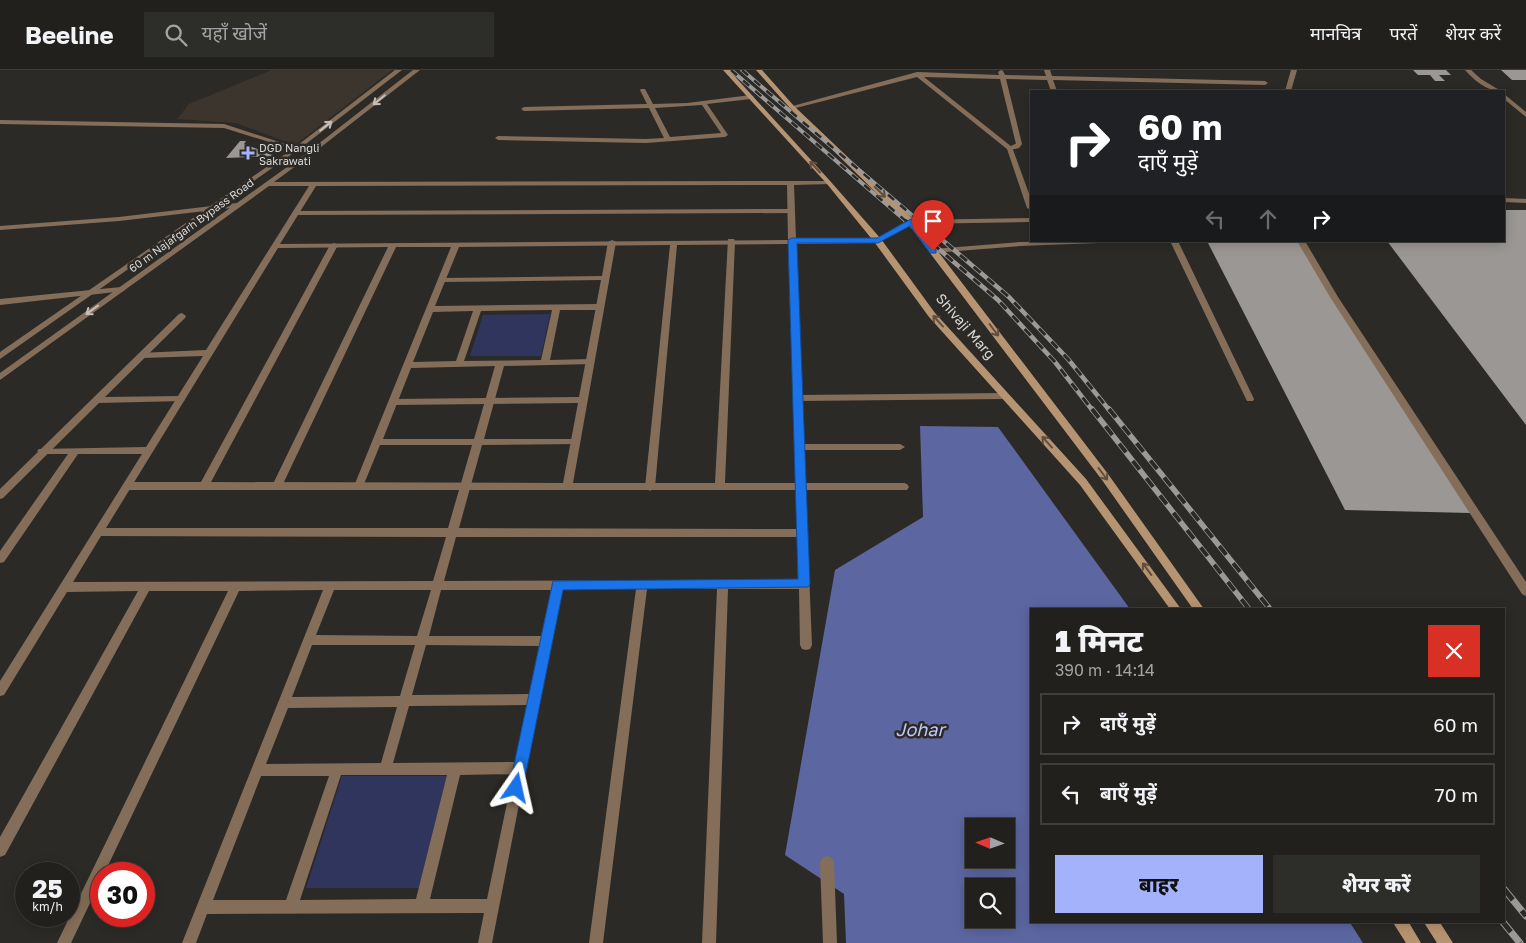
<!DOCTYPE html>
<html lang="hi">
<meta charset="utf-8">
<style>
:root{--surface:#21201d;--page:#2d2d2a;--text:#f1f3f6;--muted:#a2a3a4;--line:#3e3e3b;--accent:#a4b2fc}
body{margin:0;font-family:"Golos Text","Noto Sans Devanagari",sans-serif;background:var(--page);color:var(--text);height:100vh;display:flex;flex-direction:column;font-size:19px;white-space:nowrap}
*{box-sizing:border-box;margin:0}
p{font-size:16px;color:var(--muted)}
.icon{flex:none;width:28px;height:28px;fill:none;stroke:currentColor;stroke-width:2;stroke-linecap:round;stroke-linejoin:round}
.map{position:relative;flex:1;overflow:hidden}
.side{position:absolute;left:1030px;top:538px;width:475px;height:315px;display:flex;flex-direction:column;background:var(--surface);border-radius:0px;box-shadow:0 2px 12px #0003,0 0 0 1px var(--line)}
.side>*{flex:none}
.hud{position:absolute;left:1030px;top:20px;width:475px;height:152px;border-radius:0px;box-shadow:0 2px 12px #0003,0 0 0 1px var(--line);background:#202124;color:#fff;overflow:hidden}
.needle{width:32px;rotate:272deg}
.buttons{position:absolute;left:965px;top:748px;display:grid;gap:10px}
.buttons a{display:grid;place-items:center;width:50px;height:50px;border-radius:0px;background:var(--surface);box-shadow:0 2px 12px #0003,0 0 0 1px var(--line);font-size:25px}
.speed{position:absolute;left:15px;top:792px;display:flex;gap:10px;font-size:25px;font-weight:700;text-align:center}
.speed>*{display:grid;place-content:center;width:65px;height:65px;border-radius:50%;background:var(--surface);box-shadow:0 2px 12px #0003,0 0 0 1px var(--line);line-height:1}
.speed small{font-size:12px;font-weight:400}
.speed .limit{border:8px solid #d22;background:#fff;color:#111}
.pin{position:absolute;display:grid;place-items:center;width:42px;height:42px;color:#fff;margin:-51px -21px;border-radius:50% 50% 50% 0;rotate:-45deg;box-shadow:0 0 5px #0007}
.pin .icon{rotate:45deg}
.me{position:absolute;width:55px;margin:-28px;rotate:11deg;stroke-linejoin:round;filter:drop-shadow(0 0 4px #0008)}
.turn{display:flex;align-items:center;gap:18px;height:105px;padding:0 25px;font-size:22px}
.turn .icon{width:65px;height:65px;stroke-width:2.5}
.turn b{display:block;font-size:35px;line-height:42px}
.lanes{display:flex;align-items:center;height:48px;padding:0 25px;background:#0003;justify-content:center;gap:25px;direction:ltr}
.lanes .off{opacity:.35}
.round{display:grid;place-items:center;flex:none;width:52px;height:52px;border-radius:0px;background:var(--page)}
.overview{display:flex;align-items:center;justify-content:space-between;height:85px;padding:0 25px}
h1{font-size:30px;font-weight:800;line-height:38px}
.button{display:flex;gap:10px;margin-top:auto;padding:10px 25px}
.button a{flex:1;height:58px;border-radius:0px;background:var(--accent);color:#111;font-size:20px;font-weight:800;line-height:58px;text-align:center}
.button a+a{background:var(--page);color:var(--text)}
ul{padding:0;list-style:none}
li{display:flex;align-items:center;gap:15px;height:62px;margin:0 10px 8px;padding:0 15px;border:2px solid var(--line);border-radius:0px}
li div{flex:1}
li b{display:block;font-size:19px}
li em{font-style:normal}
header{display:flex;align-items:center;gap:30px;box-sizing:border-box;height:70px;padding:0 25px;background:var(--surface);border-bottom:1px solid var(--line)}
header strong{font-size:24px}
nav{display:flex;gap:28px;margin-inline-start:auto;font-size:18px}
.search{width:350px;height:45px;background:var(--page);display:flex;align-items:center;gap:12px;box-sizing:border-box;padding:0 18px;border-radius:0px;color:var(--muted);font-size:19px}
.map>svg:first-child{display:block}
.built{fill:#3c352e}
.green{fill:#2f355c}
.water{fill:#5c66a1;fill-rule:evenodd}
.building{fill:#9a9794}
.lines{fill:none;stroke-linecap:round;stroke-linejoin:round}
.service{fill:#846e59;fill-rule:evenodd}
.minor{fill:#846e59;fill-rule:evenodd}
.secondary{fill:#b79471;fill-rule:evenodd}
.rail-far3-casing{stroke:#9c9a98;stroke-width:4}
.rail-far2-casing{stroke:#9c9a98;stroke-width:4.5}
.rail-far1-casing{stroke:#9c9a98;stroke-width:5.5}
.rail-casing{stroke:#9c9a98;stroke-width:7}
.rail-far3{stroke:#2c2a27;stroke-width:2.5;stroke-dasharray:8;stroke-linecap:butt}
.rail-far2{stroke:#2c2a27;stroke-width:3;stroke-dasharray:9;stroke-linecap:butt}
.rail-far1{stroke:#2c2a27;stroke-width:4;stroke-dasharray:11;stroke-linecap:butt}
.rail{stroke:#2c2a27;stroke-width:5;stroke-dasharray:14;stroke-linecap:butt}
.oneway{stroke:#c5beb8}
.oneway2{stroke:#5d4f41}
.route{fill:#1a73e8;stroke:#114b97}
.poi-dot{fill:#a4b2fc;stroke:#2c2a27;stroke-width:2}
.labels{text-anchor:middle;dominant-baseline:central;stroke-width:5;stroke-linejoin:round;paint-order:stroke}
.far-poi-label{font-size:11px;fill:#dbd9d8;stroke:#2c2a27;text-anchor:start}
.far-street-label{font-size:11px;fill:#dbd9d8;stroke:#2c2a27}
.street-label{font-size:14px;fill:#dbd9d8;stroke:#2c2a27}
.near-water-label{font-size:18px;font-style:italic;fill:#bec9fe;stroke:#2c2a27}
</style>
<header>
<strong>Beeline</strong>
<div class="search"><svg class="icon" aria-label="search" viewBox="0 0 24 24"><circle cx="10" cy="10" r="6"/><path d="M15 15l6 6"/></svg>यहाँ खोजें</div>
<nav><a>मानचित्र</a><a>परतें</a><a>शेयर करें</a></nav>
</header>
<div class="map">
<svg width="1526" height="873" viewBox="0 0 1526 873">
<rect width="100%" height="100%" fill="#2c2a27"/>
<!-- built -->
<path class="built" d="M272,0H392L295,75L236,53L177,49L189,34Z"/>
<!-- green -->
<path class="green" d="M550,244L541,286H470L483,245Z
M342,706H448L420,818H306Z"/>
<!-- water -->
<path class="water" d="M920,356L998,357L1130,539H1031V851H1349L1363,873H846L844,824L785,785L835,500L923,447ZM974,756H1006V789H974ZM974,816H1006V849H974Z"/>
<!-- building -->
<path class="building" d="M1413,0H1446L1451,5H1439L1445,11H1435L1430,5H1418Z
M1501,0H1526V10H1512Z
M240,71H246L244,74L276,86L226,88Z
M1504,140H1526V355L1387,171H1504Z
M1207,171H1299L1471,443L1345,440Z"/>
<g class="lines">
<!-- service -->
<path class="service" d="M1001,0L1003,1L1005,5L1046,6L1044,0H1050L1052,6L1265,11L1268,13L1265,15L1053,10L1057,21H1051L1047,10L1006,9L1022,74L1019,76L1016,74L1000,9L924,7L1012,77L1031,129V140L1027,138L1007,79L917,7L792,39L789,37L917,2L999,5L998,2Z
M1291,0H1297L1291,21H1285Z
M1465,0H1471L1481,9L1501,21C1488,22 1474,10 1465,0Z
M641,19H645L653,34L687,33L751,25L754,27L751,29L707,34L728,65L725,67L646,73L498,70L495,68L498,66L646,69L664,68L649,38L524,41L521,39L524,37L647,34L640,20ZM702,35L721,63L670,67L655,38Z
M1504,24L1526,42V47L1504,29Z
M0,50L224,54L313,83L308,84L224,58L0,54Z
M1504,128L1526,129V133L1504,132Z
M237,133L241,135L240,137L119,151L0,160V156L119,147Z
M791,139H794V143L296,145L292,143L296,141Z
M1031,148V152L911,154L907,152L911,150Z
M728,169H734L735,171L725,413H904L907,414L909,417L907,420H127L122,416L127,412H201L330,175L334,173L338,175L211,412L563,413L578,333L393,335L389,332L393,329L579,327L601,210L442,212L438,210L442,208L602,206L608,172L612,170L616,172L573,413H715Z
M1103,171L1099,173L1020,176L933,183L929,181L933,179L1020,172Z
M1170,171H1178L1254,329L1253,331H1247L1246,329Z
M1297,171H1305L1338,227L1526,512V526L1522,524L1330,227Z
M121,217L125,219L124,221L0,235V229Z
M182,243L186,246L185,248L105,327L181,326L185,329L184,331L99,333L3,428L0,429V419L179,244Z
M1005,323L1009,326L1005,329L798,331L794,328L798,325Z"/>
<!-- minor -->
<path class="minor" d="M395,0H402L298,80L0,289V282L294,78Z
M413,0H420L312,84L274,112L829,111L831,112V114L794,115L796,169H876L908,150L915,152L878,173L796,174L804,374H900L905,377L900,380H804L812,575L810,579L806,580L802,579L800,575L799,519H728L716,873H702L717,519H647L603,873H589L636,519H561L492,873H478L484,843L207,844L196,873H182L323,520L239,521L104,804H101V810L71,873H57L228,521H149L5,785L0,787V767L138,521L67,522L4,625L0,626V611L142,384H78L4,492L0,493V481L68,384H42L37,381L39,379L146,377L203,286L142,288L139,287V283L206,280L309,116H269L0,310V303L308,82ZM787,115L788,170L280,174L316,116ZM788,174L797,459L459,458L482,375L578,374L580,372L578,370L575,369H484L504,296L593,294L594,292L593,290L590,289L550,290L560,240H600L604,237L600,234L435,236L459,177L670,175L645,417L650,421L655,417L677,175ZM388,177L272,416L277,420L282,416L396,177H451L354,416L359,420L362,419L380,375H472L448,458H106L278,178ZM552,240L541,290L464,291L481,241ZM473,241L456,291L413,292L433,242ZM495,296L474,369H383L411,298ZM101,466L446,467L433,511L73,512ZM456,467H797L798,510L444,511ZM334,520H431L417,566L316,565ZM441,520H551L541,566H429ZM312,575H415L400,626L292,627ZM426,575L539,576L529,624L412,625ZM527,635L515,692L393,693L409,636ZM397,637L381,693L266,694L288,638ZM513,704L487,829H430L460,705ZM341,705H447L416,829L300,830ZM261,706H329L286,830H213Z
M1019,72L1022,74L1019,78L1010,80L1007,78Z
M827,786L832,788L834,793L837,873H823L820,793L822,788Z"/>
<!-- secondary -->
<path class="secondary" d="M723,0H729L831,112L881,169L935,243L1086,409L1181,539H1170L1080,415L929,247L875,173L827,114Z
M756,0H762L794,36L914,150L1108,404L1204,539H1193L1102,410L908,154L790,38Z
M1392,851H1408L1421,873H1406Z
M1423,851H1439L1453,873H1437Z"/>
<defs>
<path id="rail-far3" d="M731,0L907,152
M742,0L920,152"/>
<path id="rail-far2" d="M905,150L998,230L1055,292L1093,341
M919,150L1009,227L1068,289L1110,341"/>
<path id="rail-far1" d="M1092,339L1249,539
M1109,339L1270,539"/>
<path id="rail" d="M1504,819L1526,846
M1502,851L1520,873"/>
</defs>
<!-- rail-far3 casing -->
<use href="#rail-far3" class="rail-far3-casing"/>
<!-- rail-far2 casing -->
<use href="#rail-far2" class="rail-far2-casing"/>
<!-- rail-far1 casing -->
<use href="#rail-far1" class="rail-far1-casing"/>
<!-- rail casing -->
<use href="#rail" class="rail-casing"/>
<!-- rail-far3 -->
<use href="#rail-far3" class="rail-far3"/>
<!-- rail-far2 -->
<use href="#rail-far2" class="rail-far2"/>
<!-- rail-far1 -->
<use href="#rail-far1" class="rail-far1"/>
<!-- rail -->
<use href="#rail" class="rail"/>
</g>
<!-- one-way arrows -->
<defs><path id="oneway-shaft" d="M-6 0H5M1.5-3L5.5 0L1.5 3" fill="none" stroke-width="1.6" stroke-linecap="round" stroke-linejoin="round" transform="scale(1.25)"/></defs>
<g class="oneway">
<use href="#oneway-shaft" transform="translate(379 30) rotate(141)"/>
<use href="#oneway-shaft" transform="translate(326 56) rotate(-38)"/>
<use href="#oneway-shaft" transform="translate(92 240) rotate(144)"/>
</g>
<g class="oneway2">
<use href="#oneway-shaft" transform="translate(815 97) rotate(-133)"/>
<use href="#oneway-shaft" transform="translate(880 122) rotate(44)"/>
<use href="#oneway-shaft" transform="translate(938 251) rotate(-132)"/>
<use href="#oneway-shaft" transform="translate(994 260) rotate(53)"/>
<use href="#oneway-shaft" transform="translate(1047 372) rotate(-132)"/>
<use href="#oneway-shaft" transform="translate(1103 404) rotate(53)"/>
<use href="#oneway-shaft" transform="translate(1147 499) rotate(-126)"/>
</g>
<!-- route -->
<path class="route" d="M911,149L914,150L936,180V183H930L910,156L878,173H797L810,514L808,517L563,520L523,718L521,723L516,725L511,723L509,718L553,511L798,509L788,170L792,168H877Z"/>
<!-- markers -->
<path class="poi-dot" d="M245.5 75.5h5v5h5v5h-5v5h-5v-5h-5v-5h5z"/>
<g class="labels">
<!-- far-poi labels -->
<g class="far-poi-label">
<text x="259" y="77">DGD Nangli<tspan x="259" dy="13">Sakrawati</tspan></text>
</g>
<!-- far-street labels -->
<g class="far-street-label">
<text transform="translate(191 155) rotate(-36)">60 m Najafgarh Bypass Road</text>
</g>
<!-- street labels -->
<g class="street-label">
<text transform="translate(966 256) rotate(49)">Shivaji Marg</text>
</g>
<!-- near-water labels -->
<g class="near-water-label">
<text x="920" y="659">Johar</text>
</g>
</g>
</svg>
<div class="buttons">
<a><svg class="needle" viewBox="-14 -14 28 28"><path d="M0-13l5 13h-10z" fill="#e53935"/><path d="M0 13l5-13h-10z" fill="#a2a3a4"/></svg></a>
<a><svg class="icon" aria-label="search" viewBox="0 0 24 24"><circle cx="10" cy="10" r="6"/><path d="M15 15l6 6"/></svg></a>
</div>
<div class="speed"><div>25<small>km/h</small></div><div class="limit">30</div></div>
<div class="pin" style="left:933px;top:181px;background:#d93025"><svg class="icon" aria-label="arrive" viewBox="0 0 24 24"><path d="M6 21V4h12l-3 4 3 4H6"/></svg></div>
<svg class="me" style="left:516px;top:718px" viewBox="-20 -20 40 40"><path d="M0-17L14 15 0 8-14 15z" fill="#1a73e8" stroke="#fff" stroke-width="4"/></svg>
<div class="hud">
<div class="turn"><svg class="icon" aria-label="right" viewBox="0 0 24 24"><path d="M7 20v-9h11M14 6l5 5-5 5"/></svg><div><b>60 m</b>दाएँ मुड़ें</div></div>
<div class="lanes"><svg class="icon off" aria-label="left" viewBox="0 0 24 24"><path d="M17 20v-9H6M10 6l-5 5 5 5"/></svg><svg class="icon off" aria-label="ahead" viewBox="0 0 24 24"><path d="M12 20V5M6 11l6-6 6 6"/></svg><svg class="icon" aria-label="right" viewBox="0 0 24 24"><path d="M7 20v-9h11M14 6l5 5-5 5"/></svg></div>
</div>
<section class="side">
<div class="overview"><div><h1>1 मिनट</h1><p>390 m · 14:14</p></div><a class="round" style="background:#d93025;color:#fff"><svg class="icon" aria-label="close" viewBox="0 0 24 24"><path d="M6 6l12 12M18 6L6 18"/></svg></a></div>
<ul>
<li><svg class="icon" aria-label="right" viewBox="0 0 24 24"><path d="M7 20v-9h11M14 6l5 5-5 5"/></svg><div><b>दाएँ मुड़ें</b></div><em>60 m</em></li>
<li><svg class="icon" aria-label="left" viewBox="0 0 24 24"><path d="M17 20v-9H6M10 6l-5 5 5 5"/></svg><div><b>बाएँ मुड़ें</b></div><em>70 m</em></li>
</ul>
<div class="button"><a>बाहर</a><a>शेयर करें</a></div>
</section>
</div>
